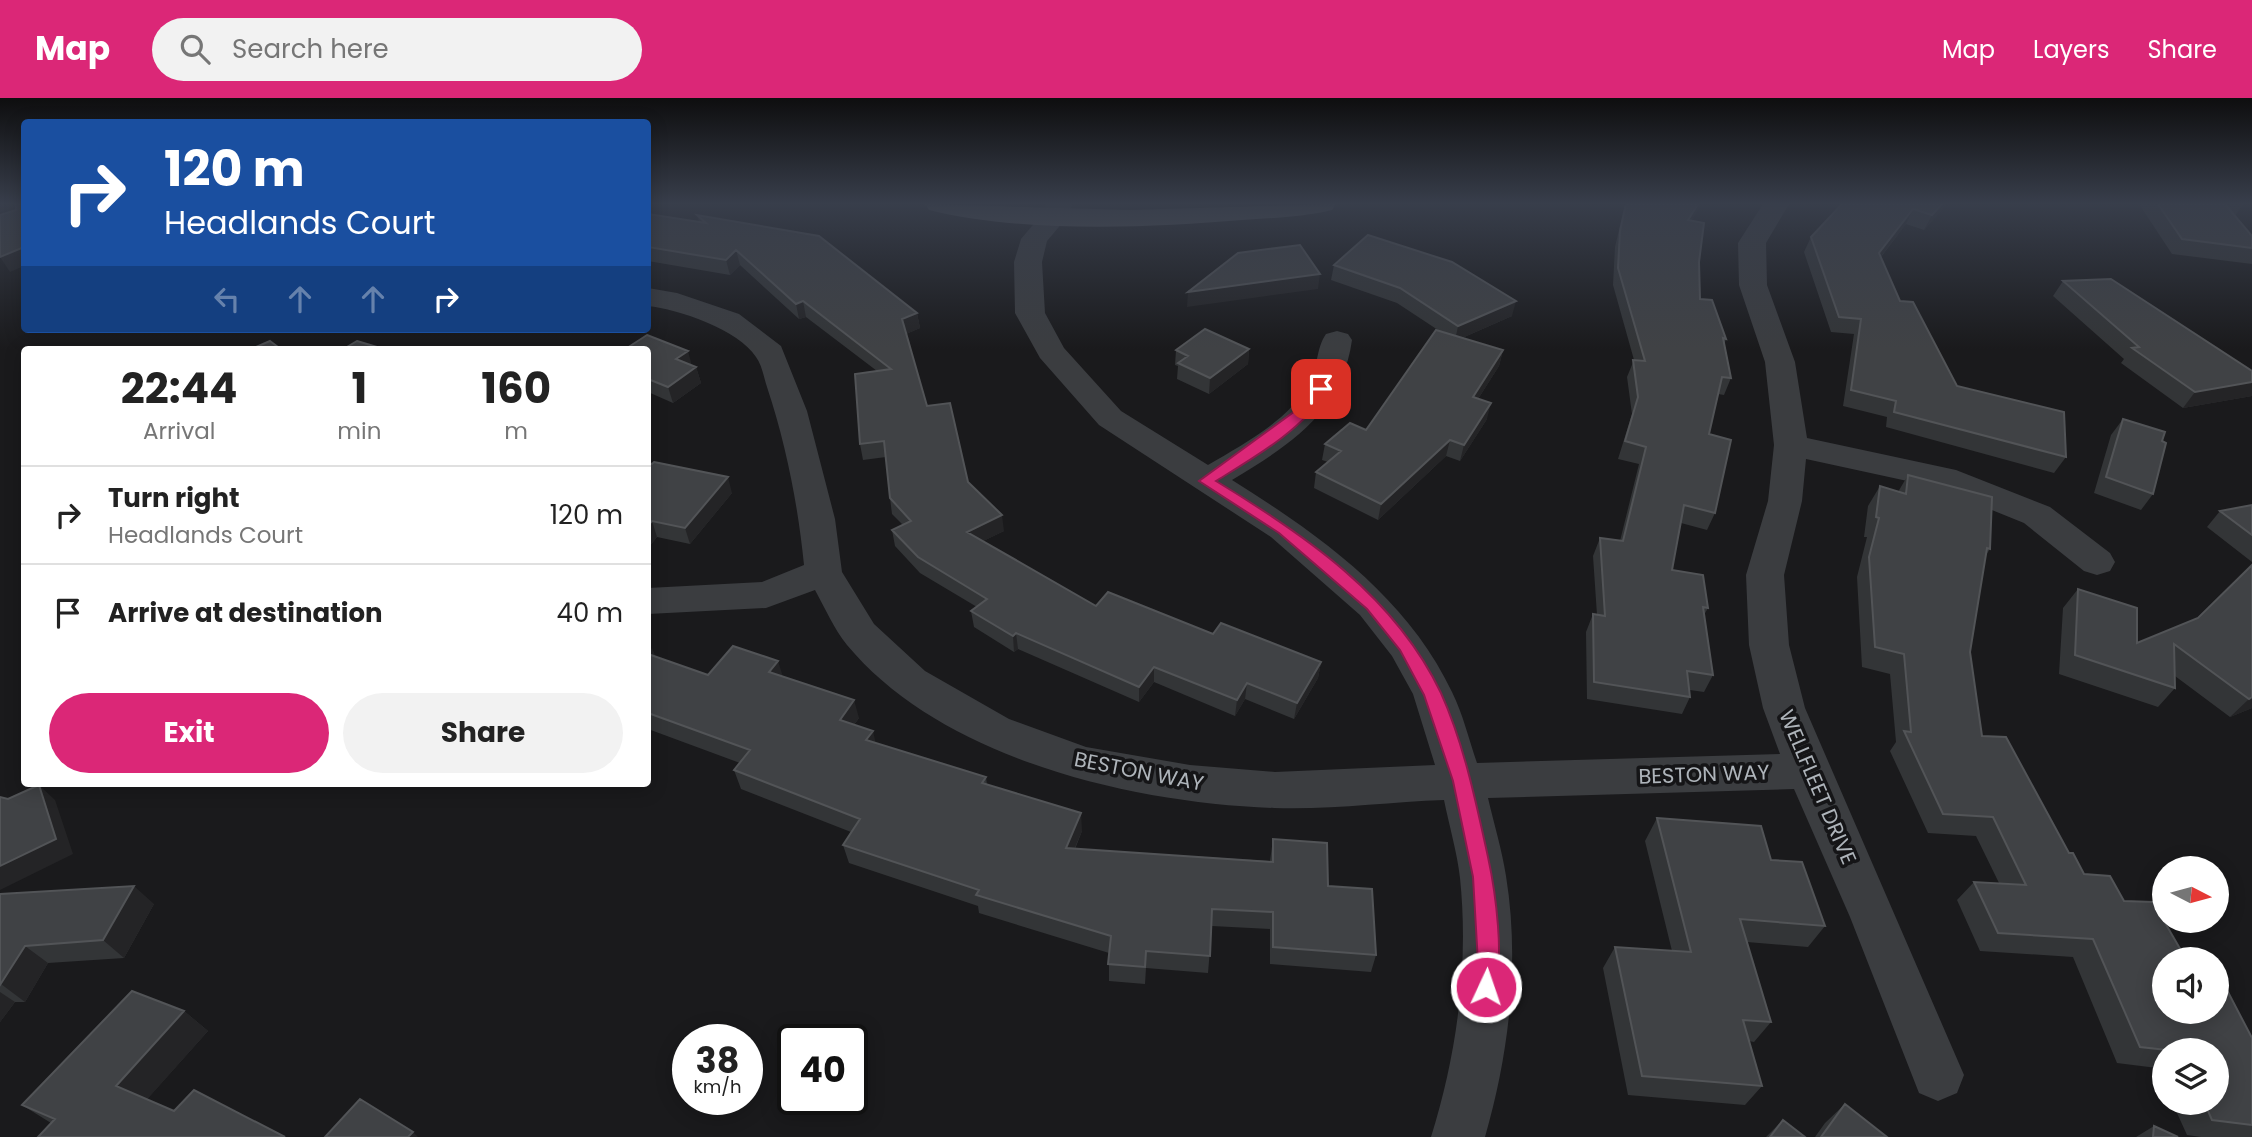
<!DOCTYPE html>
<style>
:root{--surface:#fff;--page:#f2f2f2;--text:#222;--muted:#767676;--line:#e0e0e0;--accent:#db2777}
body{margin:0;font-family:Poppins,sans-serif;background:var(--page);color:var(--text);height:100vh;display:flex;flex-direction:column;font-size:26px;white-space:nowrap}
*{box-sizing:border-box;margin:0}
p{font-size:23px;color:var(--muted)}
.icon{flex:none;width:38px;height:38px;fill:none;stroke:currentColor;stroke-width:2;stroke-linecap:round;stroke-linejoin:round}
.map{position:relative;flex:1;overflow:hidden}
.panel{position:absolute;left:21px;top:248px;width:630px;height:441px;display:flex;flex-direction:column;background:var(--surface);border-radius:7px;box-shadow:0 4px 18px #0003}
.panel>*{flex:none}
.guide{position:absolute;left:21px;top:21px;width:630px;height:214px;border-radius:7px;box-shadow:0 4px 18px #0003;background:#1a4fa0;color:#fff;overflow:hidden}
.needle{width:46px;rotate:96deg}
.tools{position:absolute;left:2152px;top:758px;display:grid;gap:14px}
.tools a{display:grid;place-items:center;width:77px;height:77px;border-radius:50%;background:var(--surface);box-shadow:0 4px 18px #0003;font-size:35px}
.speed{position:absolute;left:672px;top:926px;display:flex;gap:14px;font-size:35px;font-weight:700;text-align:center}
.speed>*{display:grid;place-content:center;width:91px;height:91px;border-radius:50%;background:var(--surface);box-shadow:0 4px 18px #0003;line-height:1}
.speed small{font-size:18px;font-weight:400}
.speed .limit{border:4px solid #111;border-radius:10px;background:#fff;color:#111}
.pin{position:absolute;display:grid;place-items:center;width:60px;height:60px;color:#fff;margin:-30px;border-radius:14px;box-shadow:0 4px 10px #0006}
.me{position:absolute;width:77px;margin:-38px;rotate:3deg;stroke-linejoin:round;filter:drop-shadow(0 0 5px #0008)}
.turn{display:flex;align-items:center;gap:24px;height:147px;padding:0 28px;font-size:32px}
.turn .icon{width:91px;height:91px;stroke-width:2.5}
.turn b{display:block;font-size:49px;line-height:60px}
.lanes{display:flex;align-items:center;height:66px;padding:0 28px;background:#0003;justify-content:center;gap:35px;direction:ltr}
.lanes .off{opacity:.35}
.eta{display:flex;justify-content:space-evenly;align-items:center;height:119px;text-align:center}
.eta b{font-size:42px;font-weight:700;line-height:49px}
.button{display:flex;gap:14px;margin-top:auto;padding:14px 28px}
.button a{flex:1;height:80px;border-radius:42px;background:var(--accent);color:#fff;font-size:28px;font-weight:700;line-height:80px;text-align:center}
.button a+a{background:var(--page);color:var(--text)}
ul{padding:0;list-style:none}
li{display:flex;align-items:center;gap:21px;height:98px;padding:0 28px;border-top:2px solid var(--line)}
li div{flex:1}
li b{display:block;font-size:26px}
li em{font-style:normal}
header{display:flex;align-items:center;gap:42px;box-sizing:border-box;height:98px;padding:0 35px;background:var(--accent);color:#fff}
header strong{font-size:33px}
nav{display:flex;gap:38px;margin-inline-start:auto;font-size:24px}
.search{width:490px;height:63px;background:var(--page);display:flex;align-items:center;gap:18px;box-sizing:border-box;padding:0 24px;border-radius:38px;color:var(--muted);font-size:26px}
.map>svg:first-child{display:block}
.lines{fill:none;stroke-linecap:round;stroke-linejoin:round}
.minor{fill:#3b3d40;fill-rule:evenodd}
.major{fill:#585b5f;fill-rule:evenodd}
.wall{fill:#333537}
.shaded-wall{fill:#242426}
.building{fill:#404245;stroke:#525457;stroke-width:2}
.route{fill:#db2777;stroke:#8e194d;stroke-width:2}
.labels{text-anchor:middle;dominant-baseline:central;stroke-width:7;stroke-linejoin:round;paint-order:stroke}
.street-label{font-size:21px;fill:#aeb4ba;stroke:#151517}
</style>
<header>
<strong>Map</strong>
<div class="search"><svg class="icon" aria-label="search" viewBox="0 0 24 24"><circle cx="10" cy="10" r="6"/><path d="M15 15l6 6"/></svg>Search here</div>
<nav><a>Map</a><a>Layers</a><a>Share</a></nav>
</header>
<div class="map">
<svg width="2252" height="1039" viewBox="0 0 2252 1039">
<rect width="100%" height="100%" fill="#1a1a1c"/>
<g class="lines">
<!-- minor -->
<path class="minor" d="M1046,106H1072L1069,117L1047,143L1042,164L1045,215L1064,250L1121,313L1208,367C1243,346 1288,323 1309,286C1318,270 1316,250 1326,236L1337,233L1348,236L1352,242C1342,314 1290,347 1232,382C1320,437 1407,499 1452,594C1463,616 1469,642 1477,665L1780,656L1763,610L1749,547L1746,477L1768,403L1774,347L1765,264L1739,187L1738,145L1763,106H1789L1766,145L1767,187L1795,264L1807,340L1956,372L2050,409L2110,455L2115,464L2110,473L2097,477L2084,473L2024,425L1935,389L1806,361L1802,403L1784,477L1789,547L1805,610L1964,977L1957,995L1938,1003L1919,995L1850,819L1794,691L1488,700C1494,726 1502,752 1506,778C1520,864 1509,956 1485,1039H1431C1457,956 1469,867 1460,780C1457,754 1449,727 1444,702C1388,704 1330,712 1274,710C1132,705 942,661 847,547C834,531 825,510 815,492L766,510L648,516V490L762,484L804,467C798,407 786,346 767,289C764,280 762,267 756,259C739,232 678,211 648,208V190L677,195L739,216L781,248L807,313L835,421L842,474L874,526L925,573L1009,621L1086,649L1190,667L1275,674L1435,667L1413,596L1392,558L1360,517L1271,439L1099,327L1040,260L1015,215L1014,164L1021,141L1043,115Z"/>
<!-- major -->
<path class="major" d="M925,106L1130,112L1336,106L1332,112C1303,119 1272,120 1242,122C1147,130 1022,135 929,112Z"/>
</g>
<!-- wall -->
<path class="wall" d="M1625,106H1701L1691,123L1699,164L1700,201L1726,241L1724,247L1731,280L1724,297L1718,296L1709,336L1715,415L1707,432L1681,425L1672,472L1708,510L1704,517L1713,577L1704,594L1690,592V599L1682,616L1587,601L1586,534L1593,516L1597,517L1593,458L1600,440L1620,443L1639,366L1618,361L1632,316L1627,279L1634,262L1613,187L1615,149Z
M1842,106H1947L1924,132L1906,126L1881,159L1900,203L1957,288L2066,359L2054,375L1886,329L1887,319L1843,308L1854,236L1831,234L1804,154L1811,139Z
M2139,106H2243L2235,118L2252,138V166L2172,156Z
M648,116L699,124L697,117L917,215L920,230L906,236L927,308L968,384L1004,433L983,443L1096,508L1321,564L1318,580L1294,621L1245,601L1235,618L1154,584L1139,604L1018,551L1014,554L974,529L971,513L977,509L920,475L895,448L892,432L903,427L892,416L890,400L886,359L863,362L860,346L877,273L806,219L799,221L740,167L730,177L648,163Z
M1334,167L1512,218L1462,240L1503,252L1499,268L1478,301L1487,321L1460,363L1446,358L1378,422L1314,390L1316,374L1328,364L1322,362L1325,346L1366,332L1441,234L1397,205L1331,182Z
M2063,183L2252,273V298L2183,310L2121,265L2124,261L2053,198Z
M1249,251L1248,266L1209,296L1177,281L1178,268L1175,267L1176,252Z
M648,252L696,269L701,285L673,305L648,294Z
M2123,321L2162,343L2153,396L2141,412L2094,395L2111,337Z
M648,365L732,395L690,446L657,439L648,450Z
M1908,377L1990,451L1986,457L1970,554L1982,638L2084,776L2124,803L2165,861L2252,940V1039H2201L2187,1037L2172,1004H2217V952H2165V988L2157,970L2117,965L2073,859L1980,853L1957,802L1974,784L1999,785L1976,738L1928,735L1890,653L1896,644L1890,576L1862,569L1857,479L1867,439H1864L1868,408L1880,388L1898,394Z
M2252,407V464L2207,429L2220,413Z
M2252,467V610L2230,619L2175,578V590L2158,609L2059,576L2063,510L2078,491L2137,545L2198,520Z
M648,548L656,559L708,577L783,579L859,620L854,627L876,645L986,679L987,687L1082,733L1075,751L1270,763L1273,741L1328,788L1376,857L1371,874L1270,866V831L1212,828L1208,875L1146,870L1145,886L1109,883V855L979,815L978,808L849,765L843,747L851,734L741,691L734,672L740,665L648,631Z
M1657,720L1771,762L1825,828L1808,849L1747,844L1771,924L1754,944L1749,943L1762,988L1745,1007L1628,997L1603,870L1615,849L1672,853L1645,743Z
M0,796L154,806L124,860L48,865L25,904H15L0,924Z
M184,913L208,933L147,1001L174,1013L51,1025L22,1007Z
M1845,1006L1887,1039H1815L1825,1025Z
M1783,1022L1805,1039H1766Z
M2154,1028L2178,1039H2136Z"/>
<!-- shaded-wall -->
<path class="shaded-wall" d="M0,106H24L0,114Z
M1698,106H1701L1682,139L1688,122Z
M1942,106H1947L1924,132L1932,117Z
M1913,111L1906,126L1872,170L1879,155Z
M24,149V168L10,174L0,159Z
M736,152L740,167L730,177L726,162Z
M1320,176L1318,191L1187,209L1188,194Z
M803,203L806,219L799,221L796,206Z
M1516,203L1512,218L1455,243L1458,228Z
M917,215L920,230L904,237L902,221Z
M1249,251L1248,266L1209,296L1210,280Z
M1503,252L1499,268L1469,315L1473,299Z
M688,253L692,268L676,261Z
M696,269L701,285L673,305L668,289Z
M2252,284V298L2183,310L2195,294Z
M1491,305L1487,321L1460,363L1464,347Z
M1450,342L1446,358L1378,422L1381,406Z
M728,379L732,395L690,446L685,430Z
M1002,417L1004,433L969,450L967,434Z
M652,423L657,439L648,450V428Z
M1016,535L1018,551L1014,554L1013,538Z
M652,550L660,569L648,556Z
M778,563L784,582L769,574Z
M1321,564L1318,580L1294,621L1297,605Z
M1154,569V584L1139,604V589Z
M1247,585L1245,601L1235,618L1237,602Z
M2252,599V610L2230,619L2249,601Z
M854,602L859,620L844,640L840,622Z
M873,633L877,651L866,642Z
M39,687L55,702L73,756L0,792V768Z
M1081,715L1082,733L1067,768L1066,750Z
M134,788L154,806L124,860L103,842Z
M25,848L48,865L25,904L1,886Z
M0,894L15,904L0,924Z
M184,913L208,933L143,1006L116,988Z
M413,1034L418,1039H408Z"/>
<!-- building -->
<path class="building" d="M16,106H24V149L0,159V117L16,112Z
M1626,106H1698L1688,122L1704,125L1699,164L1700,201L1712,202L1726,241L1723,240L1731,280L1722,279L1709,336L1731,342L1715,415L1684,407L1672,472L1703,477L1708,510L1703,509L1713,577L1687,573L1690,599L1594,584L1593,516L1605,518L1600,440L1623,443L1646,349L1625,343L1638,299L1633,262L1645,263L1618,170L1620,133Z
M1842,106H1942L1932,117L1913,111L1879,155L1900,203L1913,204L1957,288L2064,314L2066,359L1894,314L1896,303L1851,292L1861,221L1839,219L1811,139Z
M2158,106H2225L2252,138V150L2182,141Z
M648,116L706,125L697,117L819,138L917,215L902,221L927,308L950,305L968,384L1002,417L967,434L1096,508L1108,494L1213,536L1221,525L1321,564L1297,605L1247,585L1237,602L1154,569L1139,589L1016,535L1013,538L971,513L987,501L918,459L892,432L911,423L890,400L884,343L860,346L855,276L891,271L803,203L796,206L736,152L726,162L648,149Z
M1368,137L1452,164L1516,203L1458,228L1400,190L1334,167Z
M1300,147L1320,176L1188,194L1238,155Z
M2111,181L2252,273V284L2195,294L2132,250L2139,249L2063,183Z
M1205,231L1249,251L1210,280L1178,265L1188,258L1176,252Z
M1436,232L1503,252L1473,299L1491,305L1464,347L1450,342L1381,406L1316,374L1341,353L1325,346L1350,325L1366,332Z
M647,237L688,253L676,261L696,269L668,289L648,281V252H624Z
M270,243L282,252H249Z
M357,243L387,252H342Z
M2123,321L2165,334L2162,343L2166,345L2153,396L2106,379Z
M654,364L728,379L685,430L652,423L648,428V365L652,366Z
M1908,377L1992,399L1990,451L1987,450L1970,554L1982,638L2006,639L2069,755H2073L2084,776L2110,778L2124,803L2153,804L2186,861H2165V914H2217V893L2228,894L2252,940V1027L2212,1022L2204,1004H2217V952H2167L2140,949L2093,841L1998,835L1974,784L2026,787L1993,719L1943,716L1904,633L1911,634L1904,556L1875,549L1869,459L1879,420L1876,419L1880,388L1906,396Z
M2252,407V437L2220,413Z
M2252,467V599L2249,601L2174,546L2175,590L2075,557L2078,491L2137,510V545L2198,520Z
M733,548L778,563L769,574L854,602L840,622L873,633L866,642L986,679L982,685L1081,715L1066,750L1273,764V741L1327,745L1328,788L1372,791L1376,857L1273,849V814L1212,811L1210,858L1146,853L1145,869L1108,866L1111,838L976,797L979,792L843,747L860,721L734,672L750,652L648,615V556L708,577Z
M39,687L56,741L0,768V699L8,701Z
M1657,720L1761,728L1771,762L1802,764L1825,828L1740,821L1771,924L1743,922L1762,988L1642,978L1615,849L1691,854Z
M134,788L103,842L25,848L0,887V796Z
M132,893L184,913L116,988L174,1013L194,992L285,1039H38L55,1021L22,1007Z
M360,1001L413,1034L408,1039H325Z
M1845,1006L1887,1039H1821Z
M1783,1022L1805,1039H1770Z
M2154,1028L2178,1039H2153Z"/>
<!-- sky -->
<linearGradient id="sky" x2="0" y2="1"><stop stop-color="#0e0e0f"/><stop offset="0.42" stop-color="#383e4b"/><stop offset="1" stop-color="#383e4b" stop-opacity="0"/></linearGradient>
<rect width="2252" height="251" fill="url(#sky)"/>
<!-- route -->
<path class="route" d="M1317,288L1328,291C1304,331 1255,359 1216,383C1305,437 1395,498 1441,595C1464,646 1476,704 1488,759C1495,791 1506,865 1493,896L1486,898L1478,896L1475,889L1478,865L1473,779L1453,683L1424,597L1400,552L1367,511L1279,435L1199,383L1306,305Z"/>
<g class="labels">
<!-- street labels -->
<g class="street-label">
<text transform="translate(1139 673) rotate(11)">BESTON WAY</text>
<text transform="translate(1704 676) rotate(-2)">BESTON WAY</text>
<text transform="translate(1818 689) rotate(67)">WELLFLEET DRIVE</text>
</g>
</g>
</svg>
<div class="tools">
<a><svg class="needle" viewBox="-14 -14 28 28"><path d="M0-13l5 13h-10z" fill="#e53935"/><path d="M0 13l5-13h-10z" fill="#767676"/></svg></a>
<a><svg class="icon" aria-label="sound" viewBox="0 0 24 24"><path d="M4 9h4l5-4v14l-5-4H4zM17 9q2 3 0 6"/></svg></a>
<a><svg class="icon" aria-label="layers" viewBox="0 0 24 24"><path d="M12 4l9 5-9 5-9-5zM3 14l9 5 9-5"/></svg></a>
</div>
<div class="speed"><div>38<small>km/h</small></div><div class="limit">40</div></div>
<div class="pin" style="left:1321px;top:291px;background:#d93025"><svg class="icon" aria-label="arrive" viewBox="0 0 24 24"><path d="M6 21V4h12l-3 4 3 4H6"/></svg></div>
<svg class="me" style="left:1486px;top:889px" viewBox="-20 -20 40 40"><circle r="17" fill="#db2777" stroke="#fff" stroke-width="3"/><path d="M0-11L8 9 0 5-8 9z" fill="#fff"/></svg>
<div class="guide">
<div class="turn"><svg class="icon" aria-label="right" viewBox="0 0 24 24"><path d="M7 20v-9h11M14 6l5 5-5 5"/></svg><div><b>120 m</b>Headlands Court</div></div>
<div class="lanes"><svg class="icon off" aria-label="left" viewBox="0 0 24 24"><path d="M17 20v-9H6M10 6l-5 5 5 5"/></svg><svg class="icon off" aria-label="ahead" viewBox="0 0 24 24"><path d="M12 20V5M6 11l6-6 6 6"/></svg><svg class="icon off" aria-label="ahead" viewBox="0 0 24 24"><path d="M12 20V5M6 11l6-6 6 6"/></svg><svg class="icon" aria-label="right" viewBox="0 0 24 24"><path d="M7 20v-9h11M14 6l5 5-5 5"/></svg></div>
</div>
<section class="panel">
<div class="eta">
<div><b>22:44</b><p>Arrival</p></div>
<div><b>1</b><p>min</p></div>
<div><b>160</b><p>m</p></div>
</div>
<ul>
<li><svg class="icon" aria-label="right" viewBox="0 0 24 24"><path d="M7 20v-9h11M14 6l5 5-5 5"/></svg><div><b>Turn right</b><p>Headlands Court</p></div><em>120 m</em></li>
<li><svg class="icon" aria-label="arrive" viewBox="0 0 24 24"><path d="M6 21V4h12l-3 4 3 4H6"/></svg><div><b>Arrive at destination</b></div><em>40 m</em></li>
</ul>
<div class="button"><a>Exit</a><a>Share</a></div>
</section>
</div>
